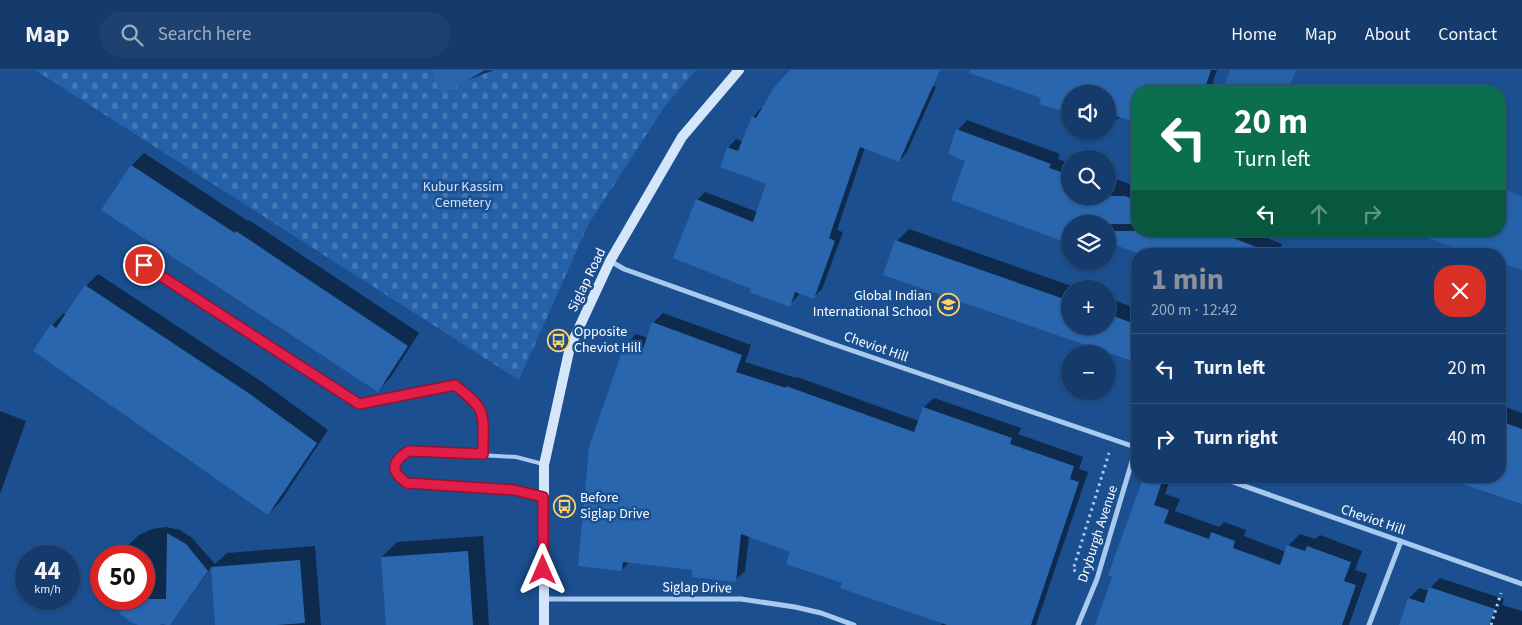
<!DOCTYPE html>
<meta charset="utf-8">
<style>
:root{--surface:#143b6b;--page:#1d4271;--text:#f1f3f6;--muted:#9dadc1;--line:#33557e;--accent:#8c9099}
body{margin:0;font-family:"Source Sans 3",sans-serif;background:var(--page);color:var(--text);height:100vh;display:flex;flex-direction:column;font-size:19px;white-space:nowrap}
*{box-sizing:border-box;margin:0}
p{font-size:16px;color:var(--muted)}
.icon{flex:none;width:28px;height:28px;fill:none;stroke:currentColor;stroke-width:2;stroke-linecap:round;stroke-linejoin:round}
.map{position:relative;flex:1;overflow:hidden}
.sheet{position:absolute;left:1131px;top:178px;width:375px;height:235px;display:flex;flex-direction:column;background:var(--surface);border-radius:20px;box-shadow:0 1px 4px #0004,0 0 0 1px var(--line)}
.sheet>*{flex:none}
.hud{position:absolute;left:1131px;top:15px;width:375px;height:152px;border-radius:20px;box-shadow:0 1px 4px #0004,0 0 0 1px var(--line);background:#0b6e4f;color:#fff;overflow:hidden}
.buttons{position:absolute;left:1061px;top:15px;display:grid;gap:10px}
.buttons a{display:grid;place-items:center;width:55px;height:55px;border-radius:50%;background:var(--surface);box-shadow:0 1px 4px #0004,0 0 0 1px var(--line);font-size:25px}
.speed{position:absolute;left:15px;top:475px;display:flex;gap:10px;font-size:25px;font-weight:700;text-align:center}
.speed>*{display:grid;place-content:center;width:65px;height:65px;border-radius:50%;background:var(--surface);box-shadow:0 1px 4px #0004,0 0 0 1px var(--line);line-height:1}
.speed small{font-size:12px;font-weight:400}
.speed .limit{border:8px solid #d22;background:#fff;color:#111}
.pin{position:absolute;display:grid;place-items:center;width:42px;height:42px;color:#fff;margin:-21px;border:2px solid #fff;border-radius:50%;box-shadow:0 1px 5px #0007}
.me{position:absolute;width:55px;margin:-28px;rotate:0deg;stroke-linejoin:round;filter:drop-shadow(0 0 4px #0008)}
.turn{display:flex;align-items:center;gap:18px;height:105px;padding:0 20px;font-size:22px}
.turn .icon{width:65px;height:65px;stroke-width:2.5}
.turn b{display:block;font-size:35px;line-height:42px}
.lanes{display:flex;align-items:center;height:48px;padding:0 20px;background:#0003;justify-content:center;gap:25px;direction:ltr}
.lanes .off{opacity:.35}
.round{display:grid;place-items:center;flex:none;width:52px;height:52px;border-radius:20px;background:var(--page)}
.head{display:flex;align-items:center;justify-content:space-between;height:85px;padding:0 20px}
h1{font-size:30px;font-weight:700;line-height:38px;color:var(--accent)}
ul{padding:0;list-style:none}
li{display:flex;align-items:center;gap:15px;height:70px;padding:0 20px;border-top:1px solid var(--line)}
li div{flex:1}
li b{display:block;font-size:19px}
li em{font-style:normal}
header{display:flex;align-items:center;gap:30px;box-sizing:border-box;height:70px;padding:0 25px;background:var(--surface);border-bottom:1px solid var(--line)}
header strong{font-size:24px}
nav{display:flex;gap:28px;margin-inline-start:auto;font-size:18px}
.search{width:350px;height:45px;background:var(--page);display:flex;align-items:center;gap:12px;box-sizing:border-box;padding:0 18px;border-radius:20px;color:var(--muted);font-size:19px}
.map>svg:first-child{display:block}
.cemetery{fill:url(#cemetery-stones)}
.pitch{fill:#2461a8}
.shadow{fill:#0007}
.building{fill:#2a66ad}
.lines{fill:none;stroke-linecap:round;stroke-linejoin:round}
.path{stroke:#a9c9ee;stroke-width:3;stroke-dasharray:2.5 4;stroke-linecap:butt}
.lane{stroke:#a9c9ee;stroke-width:4}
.street{stroke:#a9c9ee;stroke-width:5}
.secondary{stroke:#d6e6fa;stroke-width:10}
.route-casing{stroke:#92132f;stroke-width:12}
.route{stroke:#e11d48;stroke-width:9}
.labels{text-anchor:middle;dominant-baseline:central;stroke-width:5;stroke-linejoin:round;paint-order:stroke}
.park-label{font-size:14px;fill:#cfe3fa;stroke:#1b4f8f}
.street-label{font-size:14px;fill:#fff;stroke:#1b4f8f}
.poi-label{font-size:14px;fill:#fff;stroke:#1b4f8f;text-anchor:start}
</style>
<header>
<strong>Map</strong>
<div class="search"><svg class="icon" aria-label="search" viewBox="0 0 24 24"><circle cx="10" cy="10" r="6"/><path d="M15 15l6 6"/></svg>Search here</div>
<nav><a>Home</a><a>Map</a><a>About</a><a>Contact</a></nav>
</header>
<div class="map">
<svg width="1522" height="555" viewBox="0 0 1522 555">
<defs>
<pattern id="cemetery-stones" width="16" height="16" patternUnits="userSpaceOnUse" patternTransform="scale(1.25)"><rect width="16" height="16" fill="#2461a8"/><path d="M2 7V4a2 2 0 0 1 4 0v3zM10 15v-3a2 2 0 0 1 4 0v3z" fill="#4579b5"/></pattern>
</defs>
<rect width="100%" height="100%" fill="#1b4f8f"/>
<!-- cemetery -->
<path class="cemetery" d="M35,0H696L665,36L588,155L519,310Z"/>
<!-- pitch -->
<path class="pitch" d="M1230,0H1296L1288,21H1222Z
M1500,118L1522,126V200L1500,193V184H1474L1407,161H1500Z"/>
<!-- shadow -->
<path class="shadow" d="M432,0H494L463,12Z
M792,0H905L903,5L936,17L907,82L899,91L865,77L837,160L843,162L822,219L814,227L800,222L797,227L789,235L752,218L697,130L705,122L757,142L768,113L728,78L736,69L743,72L753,47L761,38L763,39Z
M979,0H1217L1210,21H1138L1121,46L1112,54L1108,53V24H1070V42L1042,27Z
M967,50L1060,84L1058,89L1070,93V126H1108V106L1138,117V161H1250L1282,174L1279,184H1143L1108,170V154H1070V172L967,90L958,60Z
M144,83L248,151L249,150L419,263L390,308L378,320L103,139L132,95Z
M909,159L1080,219H1070V256H1108V228L1138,239V291L897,171Z
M98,204L262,312L328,360L280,432L268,444L52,255L64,243L66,245L86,216Z
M663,243L751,275L745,292L796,308L797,307L919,351L924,337L934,328L1021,358L1018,364L1083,387L1079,399L1088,402L1036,555H941L942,552L843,512L792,481L749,466L745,501L735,510L694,499L630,491L622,500L626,274L636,264L648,268L653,253Z
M1500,335L1522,343V433L1446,406H1500Z
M0,341L26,351L0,424Z
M1145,406H1171L1165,424L1180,429L1175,441L1219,457L1224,452L1246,460L1244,466L1286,482L1289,475L1300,464L1315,469L1320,465L1362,481L1355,500L1367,504L1349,555H1097Z
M1394,406H1416L1411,412Z
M1419,406H1432L1428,410Z
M166,457L180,460L192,468L215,494L227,483L315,476L321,555H217L212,496L182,538L175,545L154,555L121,543L133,529H144V517L152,508L144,506V486H119L121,482L139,465L152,459Z
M483,466L489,555H388L382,487L397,472Z
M1440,508L1504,529L1502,535L1522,541V555H1400L1409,528L1419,518L1429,521L1430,518Z"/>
<!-- building -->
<path class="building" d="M431,0H485L442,25Z
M790,0H940L899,92L860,77L829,168L835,171L814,229L795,222L790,237L749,222L751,219L673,188L696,129L753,152L766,114L720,97L727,77L738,81L752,46L756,48L775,16Z
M970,0H1211L1204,21H1138V53L1116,46L1113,56L1108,54V24H1070V43L1039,34L1041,28L969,3Z
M956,59L1051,94L1049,98L1070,105V126H1125L1138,131V154H1070V174L951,130L965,91L948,84Z
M131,95L235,163L236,161L408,276L378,322L101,140Z
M1108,161H1215L1269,182V184H1139L1108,172Z
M895,170L1070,231V256H1108V244L1138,255V293L883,205Z
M85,215L250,324L317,373L268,445L33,281L51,254L56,258Z
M652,252L742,285L736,302L786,318V316L914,362L923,337L1012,368L1010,374L1074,396L1070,409L1079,412L1031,555H947L840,518L842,513L786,494L790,482L741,464L736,512L692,507V500L623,492L622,501L578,496L589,377L625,273L643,279Z
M1500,351L1522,359V434L1451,410L1452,406H1500Z
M1144,406H1164L1154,435L1169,440L1164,453L1209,469L1211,462L1235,471L1233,478L1280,495L1287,475L1305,481L1307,476L1351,492L1344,511L1356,515L1342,555H1095L1112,507L1108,505Z
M167,463L186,474L208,501L170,555H165V553L159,555H138L129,551L119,543L132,529H166Z
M468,481L473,555H386L381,487Z
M300,490L305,553L277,555H215L211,497Z
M1429,517L1495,539L1489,555H1399L1408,528L1424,533Z"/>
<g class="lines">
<!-- path -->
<path class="path" d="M562,426L566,427L564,445
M1082,503L1073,500L1109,383
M1491,555L1501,523"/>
<!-- lane -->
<path class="lane" d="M128,184L359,334L455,315C462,321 470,327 476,333C487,345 482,370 483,384
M543,427L514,420L407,413C389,401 392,391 409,381L516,387L543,394"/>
<!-- street -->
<path class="street" d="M610,191L624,199L833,274L1138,378
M1216,406L1522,514
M544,529H741L795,537L821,543L854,555
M1078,555L1097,509L1136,378
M1369,555L1401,471"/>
<!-- secondary -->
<path class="secondary" d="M544,555V395L570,277L610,191L682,67L739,0"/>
</g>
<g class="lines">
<defs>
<path id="route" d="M144,195L359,334L455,315C462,321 470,327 476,334C487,345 482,370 483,384L409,381C392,391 389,401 407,413L514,420L543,427V500"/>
</defs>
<!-- route casing -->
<use href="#route" class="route-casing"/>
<!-- route -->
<use href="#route" class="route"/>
</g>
<!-- icons -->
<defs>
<symbol id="school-ring" viewBox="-11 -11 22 22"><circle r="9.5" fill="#1b4f8f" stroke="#ffd166" stroke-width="1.5"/><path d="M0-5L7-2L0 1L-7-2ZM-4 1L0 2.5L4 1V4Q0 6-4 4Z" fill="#ffd166"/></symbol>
<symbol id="bus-ring" viewBox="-11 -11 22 22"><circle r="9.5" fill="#1b4f8f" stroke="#ffd166" stroke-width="1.5"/><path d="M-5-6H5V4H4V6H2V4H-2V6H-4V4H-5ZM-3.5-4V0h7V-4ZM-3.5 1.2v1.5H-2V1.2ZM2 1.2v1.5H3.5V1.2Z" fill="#ffd166"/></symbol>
</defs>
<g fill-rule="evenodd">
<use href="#school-ring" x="936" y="222" width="25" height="25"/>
<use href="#bus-ring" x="546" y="258" width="25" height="25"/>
<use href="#bus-ring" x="552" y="424" width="25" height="25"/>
</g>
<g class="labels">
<!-- park labels -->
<g class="park-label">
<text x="463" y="117">Kubur Kassim<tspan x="463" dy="16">Cemetery</tspan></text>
</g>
<!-- street labels -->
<g class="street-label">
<text transform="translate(587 210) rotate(-64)">Siglap Road</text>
<text transform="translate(876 277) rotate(19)">Cheviot Hill</text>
<text transform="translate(1373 450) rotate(19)">Cheviot Hill</text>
<text transform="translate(1098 464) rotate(-72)">Dryburgh Avenue</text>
<text transform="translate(697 518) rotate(1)">Siglap Drive</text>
</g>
<!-- poi labels -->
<g class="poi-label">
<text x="932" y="226" text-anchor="end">Global Indian<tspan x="932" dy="16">International School</tspan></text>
<text x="574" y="262">Opposite<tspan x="574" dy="16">Cheviot Hill</tspan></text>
<text x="580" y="428">Before<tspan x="580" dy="16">Siglap Drive</tspan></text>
</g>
</g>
</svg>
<div class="buttons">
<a><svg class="icon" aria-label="sound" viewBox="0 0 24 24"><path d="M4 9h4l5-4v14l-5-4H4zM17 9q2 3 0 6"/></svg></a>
<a><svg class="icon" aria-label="search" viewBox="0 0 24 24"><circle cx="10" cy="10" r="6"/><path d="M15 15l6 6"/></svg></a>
<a><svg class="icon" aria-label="layers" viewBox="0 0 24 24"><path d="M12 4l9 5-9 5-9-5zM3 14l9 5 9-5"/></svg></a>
<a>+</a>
<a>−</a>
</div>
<div class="speed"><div>44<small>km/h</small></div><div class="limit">50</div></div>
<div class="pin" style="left:144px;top:195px;background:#d93025"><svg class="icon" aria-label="arrive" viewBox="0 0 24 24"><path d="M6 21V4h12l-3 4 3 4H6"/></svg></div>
<svg class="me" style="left:543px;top:500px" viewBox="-20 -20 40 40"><path d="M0-17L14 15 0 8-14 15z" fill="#e11d48" stroke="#fff" stroke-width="4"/></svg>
<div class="hud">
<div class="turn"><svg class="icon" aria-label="left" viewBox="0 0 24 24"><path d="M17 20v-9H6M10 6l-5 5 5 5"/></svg><div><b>20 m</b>Turn left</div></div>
<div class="lanes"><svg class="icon" aria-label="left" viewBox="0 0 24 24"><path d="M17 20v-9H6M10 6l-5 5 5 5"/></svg><svg class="icon off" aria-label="ahead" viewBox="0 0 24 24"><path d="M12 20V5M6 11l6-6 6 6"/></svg><svg class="icon off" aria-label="right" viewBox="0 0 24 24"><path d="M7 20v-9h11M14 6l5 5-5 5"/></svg></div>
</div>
<section class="sheet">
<div class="head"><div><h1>1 min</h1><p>200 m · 12:42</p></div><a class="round" style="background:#d93025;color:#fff"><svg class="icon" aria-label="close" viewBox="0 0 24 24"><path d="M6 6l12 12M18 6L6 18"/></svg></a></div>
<ul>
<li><svg class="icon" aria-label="left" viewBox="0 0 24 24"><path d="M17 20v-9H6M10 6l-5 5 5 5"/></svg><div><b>Turn left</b></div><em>20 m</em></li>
<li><svg class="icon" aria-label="right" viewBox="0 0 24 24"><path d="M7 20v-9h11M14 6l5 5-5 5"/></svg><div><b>Turn right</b></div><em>40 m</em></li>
</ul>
</section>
</div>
